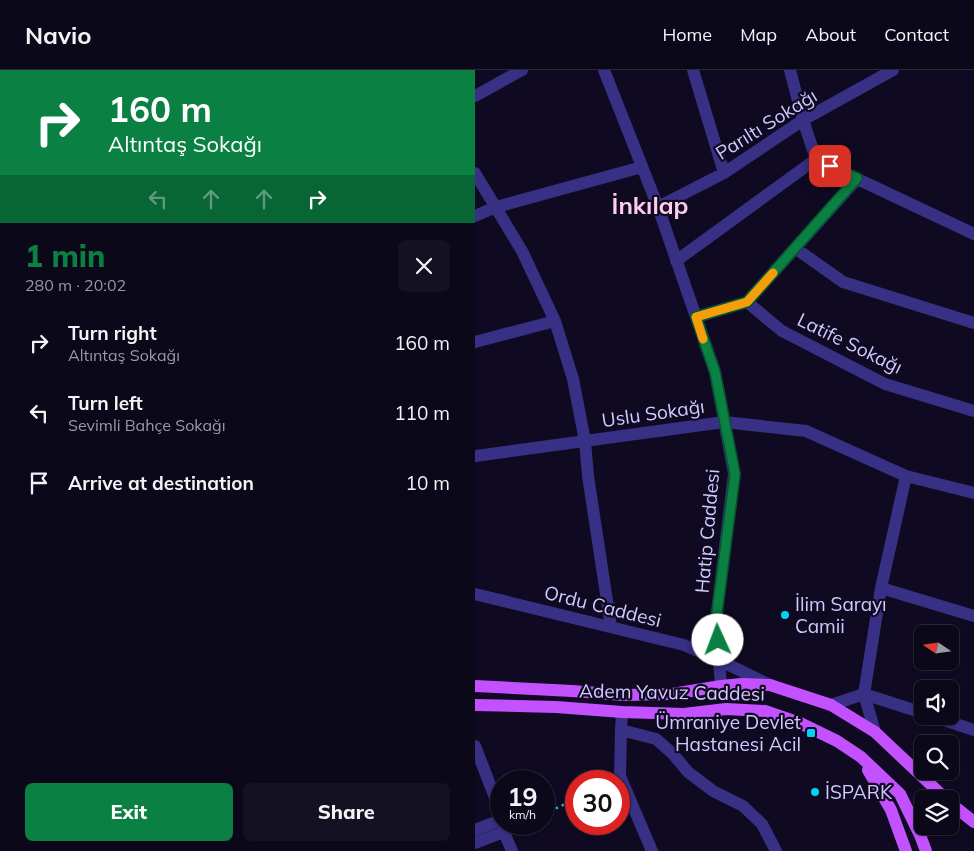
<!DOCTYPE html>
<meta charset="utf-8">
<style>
:root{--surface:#0b0819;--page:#141122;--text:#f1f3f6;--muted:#9a9aa2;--line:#2b2938;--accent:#0b8043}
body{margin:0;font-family:Mulish,sans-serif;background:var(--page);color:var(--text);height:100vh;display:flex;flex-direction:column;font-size:19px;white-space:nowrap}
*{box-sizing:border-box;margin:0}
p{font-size:16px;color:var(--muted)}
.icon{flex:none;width:28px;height:28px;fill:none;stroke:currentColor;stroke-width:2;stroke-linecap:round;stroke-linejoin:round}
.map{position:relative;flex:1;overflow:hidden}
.details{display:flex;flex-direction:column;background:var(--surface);width:475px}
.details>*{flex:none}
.banner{background:#0b8043;color:#fff;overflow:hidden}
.needle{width:32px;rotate:283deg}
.tools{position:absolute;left:439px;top:555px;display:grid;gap:10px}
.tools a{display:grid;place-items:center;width:45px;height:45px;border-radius:8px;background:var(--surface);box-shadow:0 1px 4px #0004,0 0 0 1px var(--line);font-size:25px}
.speed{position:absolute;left:15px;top:700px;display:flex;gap:10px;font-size:25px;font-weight:700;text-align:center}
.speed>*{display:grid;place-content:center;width:65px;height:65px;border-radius:50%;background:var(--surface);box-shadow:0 1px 4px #0004,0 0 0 1px var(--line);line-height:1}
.speed small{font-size:12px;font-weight:400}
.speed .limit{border:8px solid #d22;background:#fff;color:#111}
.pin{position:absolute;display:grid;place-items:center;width:42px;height:42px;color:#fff;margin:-21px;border-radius:10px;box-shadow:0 2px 8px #0006}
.me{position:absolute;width:55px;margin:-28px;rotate:358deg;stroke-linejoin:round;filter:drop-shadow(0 0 4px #0008)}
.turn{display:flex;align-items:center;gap:18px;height:105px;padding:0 25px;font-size:22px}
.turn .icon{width:65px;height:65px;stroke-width:2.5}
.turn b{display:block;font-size:35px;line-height:42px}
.lanes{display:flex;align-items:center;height:48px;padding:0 25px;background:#0003;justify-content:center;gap:25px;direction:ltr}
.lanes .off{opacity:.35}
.round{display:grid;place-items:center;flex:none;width:52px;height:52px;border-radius:8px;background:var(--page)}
.summary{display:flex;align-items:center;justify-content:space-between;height:85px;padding:0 25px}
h1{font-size:30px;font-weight:800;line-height:38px;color:var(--accent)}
.button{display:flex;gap:10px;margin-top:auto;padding:10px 25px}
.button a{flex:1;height:58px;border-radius:8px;background:var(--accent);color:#fff;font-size:20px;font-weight:800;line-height:58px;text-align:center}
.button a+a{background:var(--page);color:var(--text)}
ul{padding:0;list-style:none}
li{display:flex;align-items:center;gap:15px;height:70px;padding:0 25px}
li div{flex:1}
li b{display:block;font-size:19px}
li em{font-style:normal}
header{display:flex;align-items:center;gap:30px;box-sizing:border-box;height:70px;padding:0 25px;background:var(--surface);border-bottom:1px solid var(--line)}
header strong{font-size:24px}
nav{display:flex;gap:28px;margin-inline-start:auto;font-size:18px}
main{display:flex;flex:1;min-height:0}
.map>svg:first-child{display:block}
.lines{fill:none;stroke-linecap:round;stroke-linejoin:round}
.path{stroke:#21bcb9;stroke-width:2.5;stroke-dasharray:2.5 4;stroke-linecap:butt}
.minor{stroke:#373085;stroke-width:12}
.major{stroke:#c451ff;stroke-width:12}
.route-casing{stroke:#07532c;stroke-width:12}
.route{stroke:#0b8043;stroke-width:9}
.slow{stroke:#f59e0b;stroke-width:9}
.poi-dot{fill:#00d3f5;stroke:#0f0a21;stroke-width:2}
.labels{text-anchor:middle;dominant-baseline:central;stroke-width:4.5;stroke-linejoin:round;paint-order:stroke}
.street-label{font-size:19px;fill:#d2caff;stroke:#0f0a21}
.poi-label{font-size:19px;fill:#d2caff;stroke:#0f0a21;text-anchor:start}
.district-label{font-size:24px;font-weight:bold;fill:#ffcceb;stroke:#0f0a21}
</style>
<header>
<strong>Navio</strong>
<nav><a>Home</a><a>Map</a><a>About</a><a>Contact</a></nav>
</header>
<main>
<section class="details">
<div class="banner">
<div class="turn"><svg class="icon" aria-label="right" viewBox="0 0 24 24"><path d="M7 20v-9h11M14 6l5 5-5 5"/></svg><div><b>160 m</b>Altıntaş Sokağı</div></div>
<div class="lanes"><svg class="icon off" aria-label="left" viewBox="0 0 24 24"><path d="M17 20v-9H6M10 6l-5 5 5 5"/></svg><svg class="icon off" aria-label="ahead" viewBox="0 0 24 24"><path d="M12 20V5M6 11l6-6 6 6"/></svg><svg class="icon off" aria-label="ahead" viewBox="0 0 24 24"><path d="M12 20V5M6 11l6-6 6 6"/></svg><svg class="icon" aria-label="right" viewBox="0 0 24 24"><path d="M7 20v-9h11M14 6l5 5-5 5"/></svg></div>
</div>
<div class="summary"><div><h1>1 min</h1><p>280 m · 20:02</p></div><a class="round"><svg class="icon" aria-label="close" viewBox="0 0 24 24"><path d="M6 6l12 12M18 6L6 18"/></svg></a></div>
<ul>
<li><svg class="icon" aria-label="right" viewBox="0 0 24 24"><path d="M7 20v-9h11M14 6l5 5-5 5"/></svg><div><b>Turn right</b><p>Altıntaş Sokağı</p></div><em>160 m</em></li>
<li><svg class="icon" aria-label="left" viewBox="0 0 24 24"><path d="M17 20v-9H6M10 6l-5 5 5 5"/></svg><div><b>Turn left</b><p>Sevimli Bahçe Sokağı</p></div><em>110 m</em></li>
<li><svg class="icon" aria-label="arrive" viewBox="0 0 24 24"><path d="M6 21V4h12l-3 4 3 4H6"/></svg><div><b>Arrive at destination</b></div><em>10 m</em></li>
</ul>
<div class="button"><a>Exit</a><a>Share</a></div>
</section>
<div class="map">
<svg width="499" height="781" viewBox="0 0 499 781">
<rect width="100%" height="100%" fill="#0f0a21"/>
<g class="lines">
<!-- path -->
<path class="path" d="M69,744L101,729"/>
<!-- minor -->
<path class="minor" d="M129,0L183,137L240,302L259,404L241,550L246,616
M218,0L249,103
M315,0L328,50L339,83L355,96L499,164
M0,26L47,0
M0,103L47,181L80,251L98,309L110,371L113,406L136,557
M183,137L249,103L328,50L418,0
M0,146L21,137L167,97
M320,178L368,212L499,253
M201,191L344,87
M272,232L307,261L410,314L499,341
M221,247L272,232L382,109
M0,272L80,251
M0,386L249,352L331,361L431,406L499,423
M406,518L499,546
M0,524L209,575L244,590L295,615
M389,624L448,643
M389,624L400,662
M356,635L389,624L406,518L431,406
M147,642L146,660L145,706L177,781
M457,646L499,660
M146,660L181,669L197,683L213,702L238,721L268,736L287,754L301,781
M0,676L26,743
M29,754V762L37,781
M0,760L26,750
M0,773L29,762"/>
<!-- major -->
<path class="major" d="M0,616L97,621L149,625L197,624L246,616L266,614L295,615L356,635L400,662L471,729
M0,635L81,637L147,642L209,644L251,639L290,641L325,653L362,671L386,687L425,724L445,765L451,781
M393,700L416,740L431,781
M475,733L499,752"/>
</g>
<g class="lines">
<defs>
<path id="route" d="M243,570L241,550L260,404L240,302L221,247L272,232L382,108L355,96"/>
</defs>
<!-- route casing -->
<use href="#route" class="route-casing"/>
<!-- route -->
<use href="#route" class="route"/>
<!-- slow -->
<path class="slow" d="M228,269L221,247L272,232L298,203"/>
</g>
<!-- markers -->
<g class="poi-dot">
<circle cx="310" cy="545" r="5"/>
<rect x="331" y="658" width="10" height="10" rx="2.5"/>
<circle cx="340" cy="722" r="5"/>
</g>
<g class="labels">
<!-- street labels -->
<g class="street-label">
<text transform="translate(291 54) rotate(-32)">Parıltı Sokağı</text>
<text transform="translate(375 273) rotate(26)">Latife Sokağı</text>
<text transform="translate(178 343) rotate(-8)">Uslu Sokağı</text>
<text transform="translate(232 461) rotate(-85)">Hatip Caddesi</text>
<text transform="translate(128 536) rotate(14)">Ordu Caddesi</text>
<text transform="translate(197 622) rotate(1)">Adem Yavuz Caddesi</text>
</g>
<!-- poi labels -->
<g class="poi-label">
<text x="320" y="534">İlim Sarayı<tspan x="320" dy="22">Camii</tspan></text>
<text x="326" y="652" text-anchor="end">Ümraniye Devlet<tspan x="326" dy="22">Hastanesi Acil</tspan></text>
<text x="350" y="722">İSPARK</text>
</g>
<!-- district labels -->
<g class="district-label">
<text x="175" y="135">İnkılap</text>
</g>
</g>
</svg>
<div class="tools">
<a><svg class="needle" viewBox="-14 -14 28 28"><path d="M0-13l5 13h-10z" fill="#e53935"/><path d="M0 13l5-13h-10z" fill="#9a9aa2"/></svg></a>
<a><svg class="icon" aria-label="sound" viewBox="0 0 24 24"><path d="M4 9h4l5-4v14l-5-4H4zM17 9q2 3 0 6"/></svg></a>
<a><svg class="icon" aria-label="search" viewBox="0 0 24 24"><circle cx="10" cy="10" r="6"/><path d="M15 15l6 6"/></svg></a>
<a><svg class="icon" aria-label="layers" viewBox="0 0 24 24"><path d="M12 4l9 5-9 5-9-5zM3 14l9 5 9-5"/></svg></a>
</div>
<div class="speed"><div>19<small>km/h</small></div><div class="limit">30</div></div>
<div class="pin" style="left:355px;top:96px;background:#d93025"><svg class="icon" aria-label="arrive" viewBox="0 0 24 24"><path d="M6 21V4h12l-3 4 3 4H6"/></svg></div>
<svg class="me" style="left:243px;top:570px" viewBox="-20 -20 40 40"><circle r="19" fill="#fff"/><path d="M0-13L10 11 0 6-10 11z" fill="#0b8043"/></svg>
</div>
</main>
